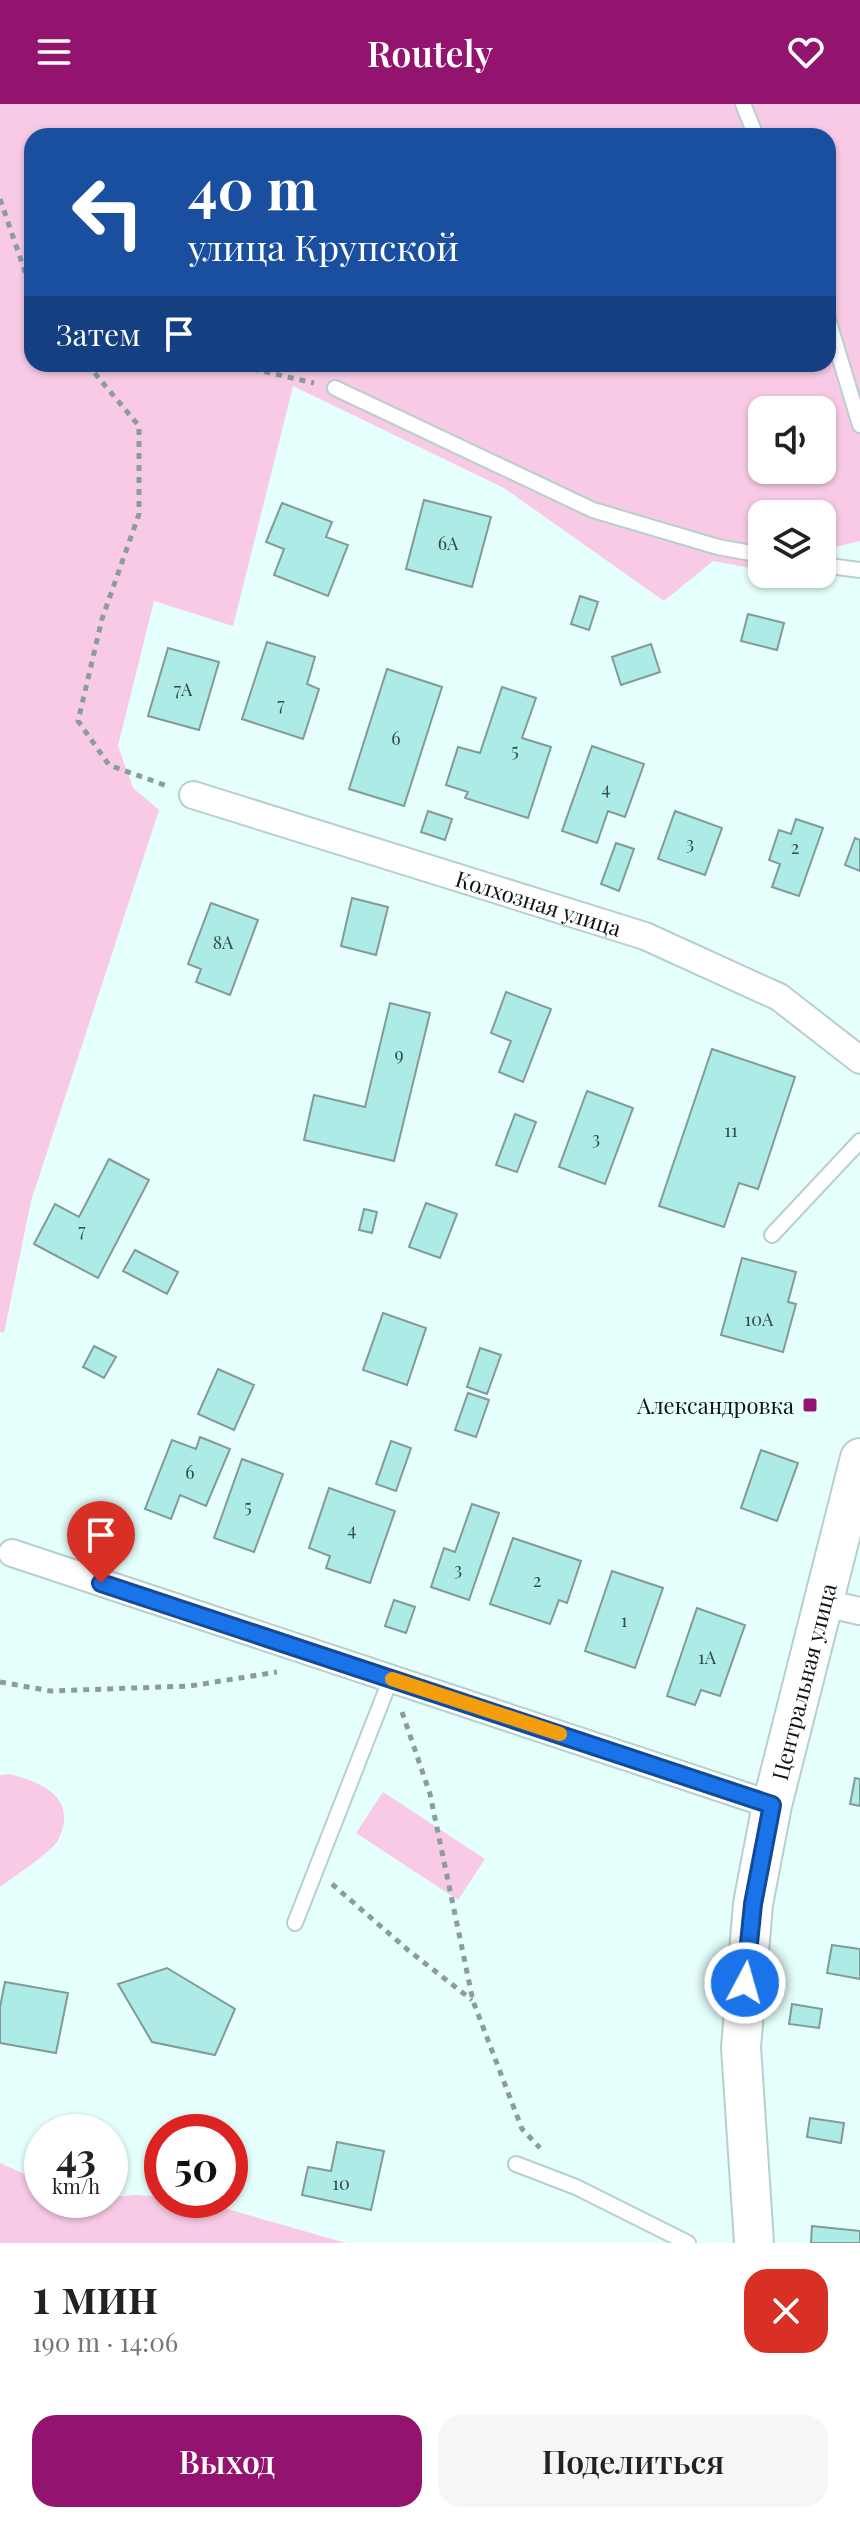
<!DOCTYPE html>
<html lang="ru">
<meta charset="utf-8">
<style>
:root{--surface:#fff;--page:#f6f6f6;--text:#222;--muted:#767676;--accent:#93146f}
body{margin:0;font-family:"Playfair Display",serif;background:var(--page);color:var(--text);height:100vh;display:flex;flex-direction:column;font-size:30px;white-space:nowrap}
*{box-sizing:border-box;margin:0}
p{font-size:26px;color:var(--muted)}
.icon{flex:none;width:44px;height:44px;fill:none;stroke:currentColor;stroke-width:2;stroke-linecap:round;stroke-linejoin:round}
.map{position:relative;height:2139px;overflow:hidden}
.sheet{display:flex;flex-direction:column;background:var(--surface);flex:1}
.sheet>*{flex:none}
.top-card{position:absolute;left:24px;top:24px;width:812px;height:244px;border-radius:24px;box-shadow:0 2px 6px #0004;background:#1a4fa0;color:#fff;overflow:hidden}
.tools{position:absolute;left:748px;top:292px;display:grid;gap:16px}
.tools a{display:grid;place-items:center;width:88px;height:88px;border-radius:16px;background:var(--surface);box-shadow:0 2px 6px #0004;font-size:40px}
.speed{position:absolute;left:24px;top:2010px;display:flex;gap:16px;font-size:40px;font-weight:700;text-align:center}
.speed>*{display:grid;place-content:center;width:104px;height:104px;border-radius:50%;background:var(--surface);box-shadow:0 2px 6px #0004;line-height:1}
.speed small{font-size:20px;font-weight:400}
.speed .limit{border:12px solid #d22;background:#fff;color:#111}
.pin{position:absolute;display:grid;place-items:center;width:68px;height:68px;color:#fff;margin:-82px -34px;border-radius:50% 50% 50% 0;rotate:-45deg;box-shadow:0 0 8px #0007}
.pin .icon{rotate:45deg}
.me{position:absolute;width:88px;margin:-44px;rotate:6deg;stroke-linejoin:round;filter:drop-shadow(0 0 6px #0008)}
.turn{display:flex;align-items:center;gap:28px;height:168px;padding:0 32px;font-size:36px}
.turn .icon{width:104px;height:104px;stroke-width:2.5}
.turn b{display:block;font-size:56px;line-height:68px}
.then{display:flex;align-items:center;height:76px;padding:0 32px;background:#0003;gap:16px;font-size:30px}
.round{display:grid;place-items:center;flex:none;width:84px;height:84px;border-radius:24px;background:var(--page)}
.overview{display:flex;align-items:center;justify-content:space-between;height:136px;padding:0 32px}
h1{font-size:48px;font-weight:600;line-height:60px}
.action{display:flex;gap:16px;margin-top:auto;padding:16px 32px}
.action a{flex:1;height:92px;border-radius:24px;background:var(--accent);color:#fff;font-size:32px;font-weight:600;line-height:92px;text-align:center}
.action a+a{background:var(--page);color:var(--text)}
header{display:flex;justify-content:space-between;align-items:center;height:104px;padding:0 32px;background:var(--accent);color:#fff;font-size:36px;font-weight:600}
.map>svg:first-child{display:block}
.green{fill:#f8cae5;fill-rule:evenodd}
.building{fill:#acebe6;stroke:#839a98;stroke-width:2}
.lines{fill:none;stroke-linecap:round;stroke-linejoin:round}
.service-casing{stroke:#b7d0ce;stroke-width:18}
.minor-casing{stroke:#b7d0ce;stroke-width:30}
.secondary-casing{stroke:#b7d0ce;stroke-width:42}
.path{stroke:#8a9d9b;stroke-width:5;stroke-dasharray:6 6;stroke-linecap:butt}
.service{stroke:#fff;stroke-width:14}
.minor{stroke:#fff;stroke-width:26}
.secondary{stroke:#fff;stroke-width:38}
.route-casing{stroke:#114b97;stroke-width:20}
.route{stroke:#1a73e8;stroke-width:14}
.slow{stroke:#f59e0b;stroke-width:14}
.poi-dot{fill:#93146f;stroke:#e5fffc;stroke-width:3}
.labels{text-anchor:middle;dominant-baseline:central;stroke-width:6;stroke-linejoin:round;paint-order:stroke}
.number-label{font-size:18px;fill:#334a48}
.street-label{font-size:22px;fill:#0b1413;stroke:#e5fffc}
.poi-label{font-size:22px;fill:#0b1413;stroke:#e5fffc;text-anchor:end}
</style>
<header><svg class="icon" aria-label="menu" viewBox="0 0 24 24"><path d="M4 6h16M4 12h16M4 18h16"/></svg>Routely<svg class="icon" aria-label="heart" viewBox="0 0 24 24"><path d="M12 20l-8-8c-3-5 5-10 8-4 3-6 11-1 8 4z"/></svg></header>
<div class="map">
<svg width="860" height="2139" viewBox="0 0 860 2139">
<rect width="100%" height="100%" fill="#e5fffc"/>
<!-- green -->
<path class="green" d="M0,0H860V437L822,446V410H762V466L713,457L664,497L504,384L293,282L233,522L154,497L118,642L133,684L159,706L31,1097L4,1229L0,1228ZM32,32H828V260H32ZM762,306H822V366H762Z
M9,1670C42,1678 79,1694 58,1736C53,1747 12,1774 0,1783V1671Z
M383,1688L485,1755L458,1796L356,1729Z
M0,2059L42,2078V2096H110V2093L136,2091L162,2093V2096H196L346,2139H0Z"/>
<!-- building -->
<path class="building" d="M424,396L491,413L472,483L406,465Z
M282,399L332,418L326,433L348,441L328,492L274,471L284,445L266,438Z
M580,492L598,498L589,526L571,520Z
M748,510L784,519L777,546L741,537Z
M267,538L315,553L307,580L319,585L303,635L242,615Z
M651,540L660,568L621,581L612,553Z
M168,544L219,558L199,626L148,612Z
M387,565L442,583L404,702L349,685Z
M502,583L536,594L522,634L551,643L528,714L465,694L468,688L446,681L458,643L480,649Z
M592,642L644,660L625,713L608,707L597,739L562,727Z
M428,707L452,715L445,736L421,728Z
M675,707L722,724L705,771L658,755Z
M796,715L823,724L799,792L772,783L780,760L769,756L779,726L791,730Z
M855,734L860,736V767L845,761Z
M616,739L634,745L619,787L601,780Z
M352,794L388,803L376,851L341,842Z
M211,799L258,816L230,891L196,878L201,865L188,860Z
M506,888L551,905L523,978L499,968L511,937L491,929Z
M390,899L430,909L394,1057L304,1036L314,991L365,1003Z
M712,945L795,973L758,1085L739,1079L724,1123L659,1102Z
M587,987L633,1004L605,1080L559,1063Z
M515,1010L536,1018L517,1068L496,1061Z
M109,1055L149,1076L98,1174L34,1140L55,1100L79,1113Z
M426,1099L457,1110L440,1154L409,1143Z
M364,1105L377,1108L372,1129L359,1126Z
M135,1146L178,1168L167,1190L123,1167Z
M742,1154L796,1168L788,1198L796,1200L783,1248L721,1231Z
M383,1209L426,1224L407,1281L363,1266Z
M94,1242L116,1253L104,1274L83,1263Z
M480,1244L501,1251L487,1290L467,1283Z
M218,1265L254,1281L234,1326L198,1310Z
M468,1289L489,1296L476,1333L455,1326Z
M200,1333L230,1345L206,1402L180,1391L171,1415L145,1405L172,1336L196,1345Z
M391,1337L411,1344L396,1387L376,1380Z
M761,1346L798,1359L777,1417L741,1404Z
M242,1355L283,1370L254,1448L214,1434Z
M329,1384L395,1407L370,1479L326,1464L330,1452L309,1444Z
M472,1400L499,1409L469,1496L431,1483L444,1444L455,1448Z
M513,1434L581,1457L567,1499L559,1496L550,1520L490,1500Z
M612,1467L663,1484L635,1564L585,1547Z
M394,1496L415,1503L406,1529L385,1522Z
M697,1504L745,1521L720,1592L701,1586L695,1601L667,1592Z
M855,1674L860,1675V1702L850,1700Z
M832,1841L860,1845V1875L827,1869Z
M167,1864L235,1905L215,1951L152,1938L118,1880Z
M5,1878L68,1889L56,1949L0,1939V1903Z
M792,1900L822,1905L819,1924L789,1920Z
M810,2014L844,2019L841,2039L807,2033Z
M337,2038L384,2047L371,2106L302,2091L308,2063L331,2067Z
M812,2122L860,2127V2139H811Z"/>
<g class="lines">
<defs>
<path id="service" d="M743,0L756,32
M828,215L860,321
M335,284L593,406L718,443L762,451
M822,461L860,466
M772,1131L860,1037
M295,1819L391,1574
M516,2060L576,2083L688,2139"/>
<g id="minor">
<path id="s1" d="M193,691L645,832L779,893L860,956"/>
<path d="M12,1449L772,1701"/>
<path d="M824,1499L860,1507"/>
</g>
<g id="secondary">
<path id="s2" d="M754,2139L741,1943L753,1800L772,1701L860,1354"/>
</g>
</defs>
<!-- service casing -->
<use href="#service" class="service-casing"/>
<!-- minor casing -->
<use href="#minor" class="minor-casing"/>
<!-- secondary casing -->
<use href="#secondary" class="secondary-casing"/>
<!-- path -->
<path class="path" d="M0,95L32,188
M87,260L139,322V410L102,515L78,617L109,661L170,683
M133,260L153,263L249,264L314,279
M0,1578L51,1587L190,1582L277,1568
M402,1608L430,1690L473,1897L522,2025L540,2044
M332,1780L408,1846L472,1896"/>
<!-- service -->
<use href="#service" class="service"/>
<!-- minor -->
<use href="#minor" class="minor"/>
<!-- secondary -->
<use href="#secondary" class="secondary"/>
</g>
<g class="lines">
<defs>
<path id="route" d="M101,1479L772,1701L753,1800L745,1879"/>
</defs>
<!-- route casing -->
<use href="#route" class="route-casing"/>
<!-- route -->
<use href="#route" class="route"/>
<!-- slow -->
<path class="slow" d="M392,1575L560,1630"/>
</g>
<!-- markers -->
<rect class="poi-dot" x="802" y="1293" width="16" height="16" rx="4"/>
<g class="labels">
<!-- number labels -->
<g class="number-label">
<text x="448" y="439">6А</text>
<text x="183" y="585">7А</text>
<text x="281" y="600">7</text>
<text x="396" y="634">6</text>
<text x="515" y="646">5</text>
<text x="606" y="684">4</text>
<text x="690" y="739">3</text>
<text x="795" y="743">2</text>
<text x="223" y="838">8А</text>
<text x="399" y="950">9</text>
<text x="731" y="1026">11</text>
<text x="596" y="1034">3</text>
<text x="82" y="1126">7</text>
<text x="759" y="1215">10А</text>
<text x="190" y="1368">6</text>
<text x="248" y="1402">5</text>
<text x="352" y="1425">4</text>
<text x="458" y="1465">3</text>
<text x="537" y="1476">2</text>
<text x="624" y="1516">1</text>
<text x="707" y="1553">1А</text>
<text x="341" y="2079">10</text>
</g>
<!-- street labels -->
<g class="street-label">
<text stroke="none"><textPath href="#s1" startOffset="362">Колхозная улица</textPath></text>
<text stroke="none"><textPath href="#s2" startOffset="568">Центральная улица</textPath></text>
</g>
<!-- poi labels -->
<g class="poi-label">
<text x="794" y="1301">Александровка</text>
</g>
</g>
</svg>
<div class="tools">
<a><svg class="icon" aria-label="sound" viewBox="0 0 24 24"><path d="M4 9h4l5-4v14l-5-4H4zM17 9q2 3 0 6"/></svg></a>
<a><svg class="icon" aria-label="layers" viewBox="0 0 24 24"><path d="M12 4l9 5-9 5-9-5zM3 14l9 5 9-5"/></svg></a>
</div>
<div class="speed"><div>43<small>km/h</small></div><div class="limit">50</div></div>
<div class="pin" style="left:101px;top:1479px;background:#d93025"><svg class="icon" aria-label="arrive" viewBox="0 0 24 24"><path d="M6 21V4h12l-3 4 3 4H6"/></svg></div>
<svg class="me" style="left:745px;top:1879px" viewBox="-20 -20 40 40"><circle r="17" fill="#1a73e8" stroke="#fff" stroke-width="3"/><path d="M0-11L8 9 0 5-8 9z" fill="#fff"/></svg>
<div class="top-card">
<div class="turn"><svg class="icon" aria-label="left" viewBox="0 0 24 24"><path d="M17 20v-9H6M10 6l-5 5 5 5"/></svg><div><b>40 m</b>улица Крупской</div></div>
<div class="then">Затем<svg class="icon" aria-label="arrive" viewBox="0 0 24 24"><path d="M6 21V4h12l-3 4 3 4H6"/></svg></div>
</div>
</div>
<section class="sheet">
<div class="overview"><div><h1>1 мин</h1><p>190 m · 14:06</p></div><a class="round" style="background:#d93025;color:#fff"><svg class="icon" aria-label="close" viewBox="0 0 24 24"><path d="M6 6l12 12M18 6L6 18"/></svg></a></div>
<div class="action"><a>Выход</a><a>Поделиться</a></div>
</section>
